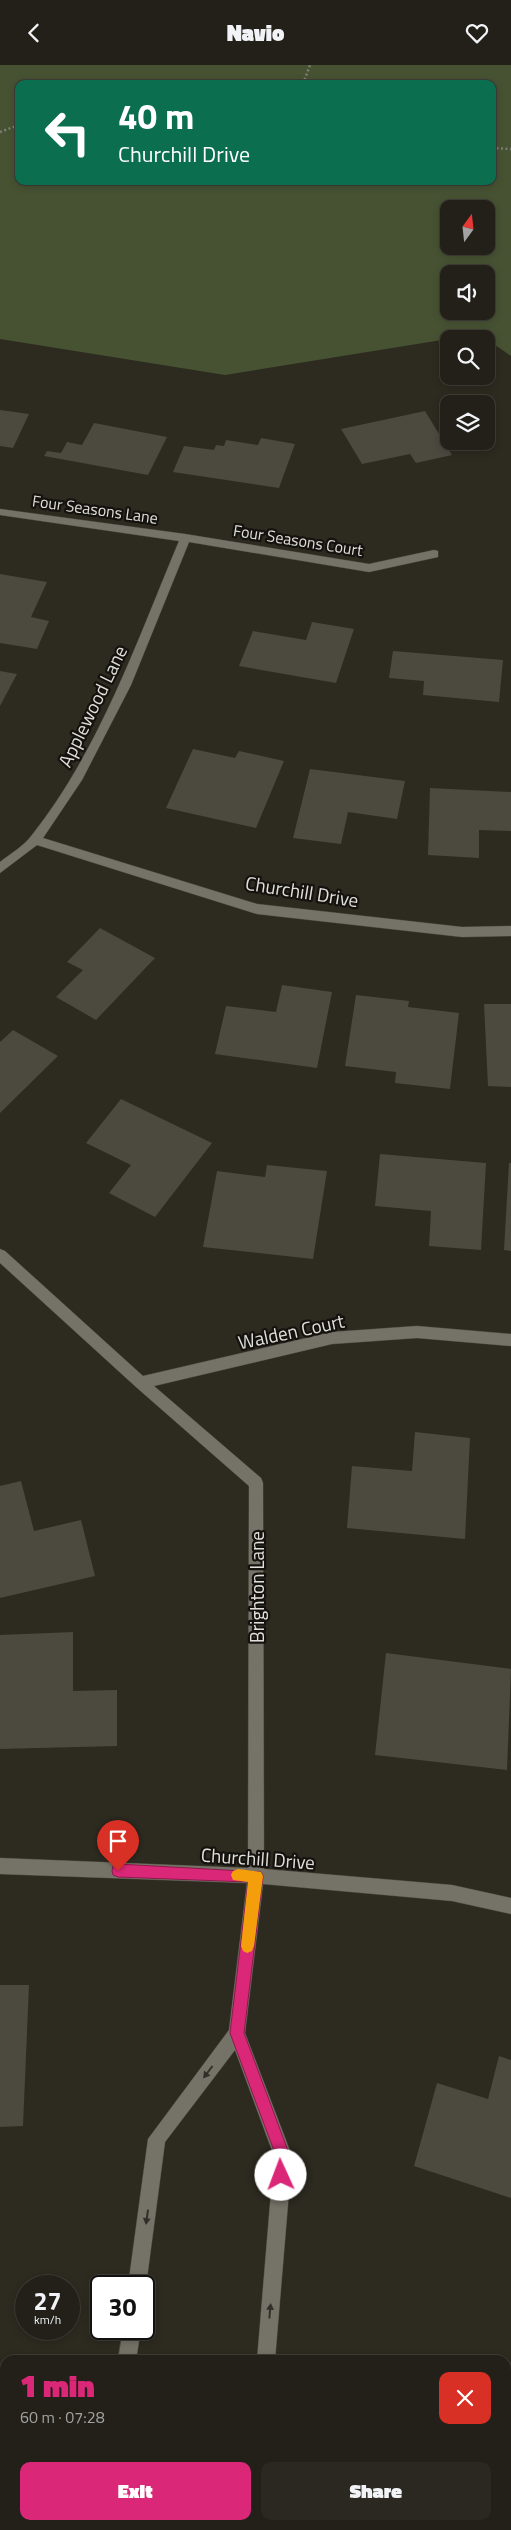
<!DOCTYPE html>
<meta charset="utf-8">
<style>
:root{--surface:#222018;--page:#2a2821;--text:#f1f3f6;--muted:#a2a3a2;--line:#3f3e37;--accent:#db2777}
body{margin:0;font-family:"Titillium Web",sans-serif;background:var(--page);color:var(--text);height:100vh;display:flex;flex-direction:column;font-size:19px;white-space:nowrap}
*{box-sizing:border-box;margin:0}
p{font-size:16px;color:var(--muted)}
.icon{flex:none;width:28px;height:28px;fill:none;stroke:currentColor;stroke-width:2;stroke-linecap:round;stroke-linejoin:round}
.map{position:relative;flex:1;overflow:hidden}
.panel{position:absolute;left:0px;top:2290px;width:511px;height:175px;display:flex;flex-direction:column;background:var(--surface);border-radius:15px 15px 0 0;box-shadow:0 2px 8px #0003,0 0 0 1px var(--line)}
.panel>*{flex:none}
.banner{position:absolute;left:15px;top:15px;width:481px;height:105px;border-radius:10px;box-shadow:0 2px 8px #0003,0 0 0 1px var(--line);background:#0b6e4f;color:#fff;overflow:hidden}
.needle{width:32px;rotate:15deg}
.controls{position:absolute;left:440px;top:135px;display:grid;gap:10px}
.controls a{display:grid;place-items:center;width:55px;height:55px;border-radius:10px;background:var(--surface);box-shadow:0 2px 8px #0003,0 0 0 1px var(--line);font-size:25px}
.speed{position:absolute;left:15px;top:2210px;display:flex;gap:10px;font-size:25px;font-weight:700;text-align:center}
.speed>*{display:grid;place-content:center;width:65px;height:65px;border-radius:50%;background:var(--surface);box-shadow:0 2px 8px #0003,0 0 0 1px var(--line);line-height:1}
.speed small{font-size:12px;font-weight:400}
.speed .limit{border:2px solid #111;border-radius:8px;background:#fff;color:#111}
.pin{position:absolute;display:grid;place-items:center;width:42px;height:42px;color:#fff;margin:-51px -21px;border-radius:50% 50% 50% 0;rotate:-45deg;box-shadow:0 0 5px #0007}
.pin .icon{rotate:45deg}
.me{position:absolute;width:55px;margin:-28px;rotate:358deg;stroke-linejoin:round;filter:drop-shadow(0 0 4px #0008)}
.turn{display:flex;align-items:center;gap:18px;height:105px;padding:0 20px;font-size:22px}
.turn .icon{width:65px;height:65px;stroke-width:2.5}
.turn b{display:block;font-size:35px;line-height:42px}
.round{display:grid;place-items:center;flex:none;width:52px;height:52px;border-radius:10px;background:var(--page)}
.headline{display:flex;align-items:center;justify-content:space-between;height:85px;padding:0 20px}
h1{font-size:30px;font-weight:800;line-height:38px;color:var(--accent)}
.action{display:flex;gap:10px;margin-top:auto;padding:10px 20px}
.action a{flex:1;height:58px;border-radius:10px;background:var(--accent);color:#fff;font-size:20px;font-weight:800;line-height:58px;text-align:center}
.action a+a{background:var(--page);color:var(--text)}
header{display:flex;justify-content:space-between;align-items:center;height:65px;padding:0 20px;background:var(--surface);font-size:22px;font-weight:800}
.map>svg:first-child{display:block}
.green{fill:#475233;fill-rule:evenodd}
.building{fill:#4c493f}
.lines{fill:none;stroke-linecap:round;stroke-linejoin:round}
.minor-casing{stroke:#4a4740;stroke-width:1}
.secondary-casing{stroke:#4a4740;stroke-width:1}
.path{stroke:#7f7d74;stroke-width:2.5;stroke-dasharray:2 2.5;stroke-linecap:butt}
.minor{fill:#757267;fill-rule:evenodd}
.secondary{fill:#757267;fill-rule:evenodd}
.oneway{fill:#312f29}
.route{fill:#db2777;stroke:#8e194d}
.slow{fill:#f59e0b}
.labels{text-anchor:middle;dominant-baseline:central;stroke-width:4.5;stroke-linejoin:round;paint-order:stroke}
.far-street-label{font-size:16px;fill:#e1dfd9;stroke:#14120e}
.street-label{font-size:19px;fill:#e1dfd9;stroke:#14120e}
</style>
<header><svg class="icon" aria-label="back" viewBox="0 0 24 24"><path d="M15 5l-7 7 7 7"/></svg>Navio<svg class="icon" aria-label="heart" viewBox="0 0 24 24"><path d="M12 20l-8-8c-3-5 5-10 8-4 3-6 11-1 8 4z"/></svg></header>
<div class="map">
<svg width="511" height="2465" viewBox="0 0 511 2465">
<rect width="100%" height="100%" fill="#2d2a20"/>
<!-- green -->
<path class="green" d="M0,0H511V291L479,269L225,310L0,274ZM19,19H492V116H19ZM449,144H486V181H449ZM449,209H486V246H449Z"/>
<!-- building -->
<path class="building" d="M0,345L29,349L13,383L0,381Z
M425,346L452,390L416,398L410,389L362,399L341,364Z
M94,358L167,372L148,410L44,391L47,386L61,388L67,377L82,380Z
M261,373L295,379L279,423L173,407L184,381L214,385L216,380L224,381L226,375L258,380Z
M0,509L47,517L31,552L49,556L37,584L0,578Z
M312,557L354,564L336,618L239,601L253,566L306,575Z
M393,586L503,595L499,637L423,630L424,616L389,613Z
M0,606L17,609L0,641Z
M193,684L235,693L239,686L284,696L256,763L166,743Z
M310,704L405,716L397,754L348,747L341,779L293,773Z
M430,723L511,727V766L479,765V793L428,790Z
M100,863L155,893L96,955L56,932L83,905L67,897Z
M282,920L332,927L317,1003L215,989L226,941L276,947Z
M356,930L409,936L408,942L459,948L450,1024L395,1018L396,1007L345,1001Z
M484,939H511V1022L488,1021Z
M13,965L58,991L0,1048V977Z
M121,1034L212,1078L155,1152L109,1128L131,1100L86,1078Z
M380,1089L486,1098L481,1185L429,1181L431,1146L375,1141Z
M509,1098H511V1186L504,1185Z
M267,1100L327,1106L313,1194L203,1182L217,1106L265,1112Z
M415,1367L470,1373L465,1474L347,1463L352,1401L412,1406Z
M21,1416L34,1466L81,1455L95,1511L0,1533V1421Z
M73,1567V1626L117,1625V1681L0,1684V1570Z
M386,1588L511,1604L507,1705L375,1690Z
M0,1920H29L23,2061L0,2062Z
M499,1991L511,1995V2133L414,2101L437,2018L488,2034Z"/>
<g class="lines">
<defs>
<path id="minor" d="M0,444L185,469L369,499L434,485L438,486V492L369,507L189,477L131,620L82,715L43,773L257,839L462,862L511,861V871L462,872L257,849L37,780L0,808V797C10,789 24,781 32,770C100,684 137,576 179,476L0,450Z
M0,1184L5,1186L143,1311L332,1267L417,1261L511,1269V1281L417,1273L332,1279L154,1321L261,1413L263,1418L264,1804L452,1820L511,1833V1849L452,1836L263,1819L245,1968L292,2091L275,2295H257L274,2091L235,1985L165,2077L146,2221L144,2226V2221H128L148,2074L229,1965L247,1818L0,1809V1793L248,1803L249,1421L136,1322L0,1198Z
M123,2264H141L136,2295H118Z
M99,2460H117L116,2465H98Z
M242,2460H260L259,2465H241Z"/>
<path id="secondary" d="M0,2374L5,2375V2393L0,2392Z
M506,2429L511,2430V2448L506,2447Z"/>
</defs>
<!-- minor casing -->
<use href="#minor" class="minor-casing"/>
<!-- secondary casing -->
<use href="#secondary" class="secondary-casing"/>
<!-- path -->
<path class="path" d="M303,19L310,0
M0,67L19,60
M492,83L511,84"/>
<!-- minor -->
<use href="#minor" class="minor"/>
<!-- secondary -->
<use href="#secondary" class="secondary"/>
</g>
<!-- one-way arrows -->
<defs><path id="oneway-solid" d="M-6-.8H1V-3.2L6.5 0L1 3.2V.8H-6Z" transform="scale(1.25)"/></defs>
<g class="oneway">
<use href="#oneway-solid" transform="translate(208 2007) rotate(127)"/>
<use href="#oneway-solid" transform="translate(147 2152) rotate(98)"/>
<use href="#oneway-solid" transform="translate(270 2246) rotate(-85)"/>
</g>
<!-- route -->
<path class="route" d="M118,1799L261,1807L263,1811L244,1968L290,2091L286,2115L281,2117L276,2115L274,2110L276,2091L230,1968L248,1817L118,1812L113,1810L112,1806L113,1801Z"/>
<!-- slow -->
<path class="slow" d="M238,1804L261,1807L263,1811L254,1881L252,1886L247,1888L243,1886L241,1881L248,1817L233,1815L231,1810L233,1806Z"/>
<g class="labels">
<!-- far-street labels -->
<g class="far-street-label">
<text transform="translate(95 444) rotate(8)">Four Seasons Lane</text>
<text transform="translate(298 475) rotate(9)">Four Seasons Court</text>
</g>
<!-- street labels -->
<g class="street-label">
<text transform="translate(92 641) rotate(-64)">Applewood Lane</text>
<text transform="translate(302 826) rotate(9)">Churchill Drive</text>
<text transform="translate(291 1266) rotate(-12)">Walden Court</text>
<text transform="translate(256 1522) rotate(-90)">Brighton Lane</text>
<text transform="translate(258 1793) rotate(4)">Churchill Drive</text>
</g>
</g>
</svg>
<div class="controls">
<a><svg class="needle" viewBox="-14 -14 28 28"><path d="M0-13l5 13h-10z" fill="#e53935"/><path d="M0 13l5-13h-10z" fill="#a2a3a2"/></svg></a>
<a><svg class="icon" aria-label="sound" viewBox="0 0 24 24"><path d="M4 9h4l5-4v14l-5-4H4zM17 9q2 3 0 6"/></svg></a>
<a><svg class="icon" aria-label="search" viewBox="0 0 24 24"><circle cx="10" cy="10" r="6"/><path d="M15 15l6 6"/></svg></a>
<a><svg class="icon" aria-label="layers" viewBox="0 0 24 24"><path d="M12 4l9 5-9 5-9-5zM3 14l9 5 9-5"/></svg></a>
</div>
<div class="speed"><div>27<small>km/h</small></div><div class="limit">30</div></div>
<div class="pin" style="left:118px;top:1806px;background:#d93025"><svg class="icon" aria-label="arrive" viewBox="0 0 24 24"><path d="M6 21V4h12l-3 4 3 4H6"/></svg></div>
<svg class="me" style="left:281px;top:2110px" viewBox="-20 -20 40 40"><circle r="19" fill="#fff"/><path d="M0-13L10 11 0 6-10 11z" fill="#db2777"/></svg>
<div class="banner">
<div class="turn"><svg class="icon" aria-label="left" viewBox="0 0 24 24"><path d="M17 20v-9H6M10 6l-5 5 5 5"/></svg><div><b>40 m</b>Churchill Drive</div></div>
</div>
<section class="panel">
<div class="headline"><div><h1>1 min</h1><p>60 m · 07:28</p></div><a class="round" style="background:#d93025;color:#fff"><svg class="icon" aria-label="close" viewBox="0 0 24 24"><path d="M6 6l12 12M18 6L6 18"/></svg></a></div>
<div class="action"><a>Exit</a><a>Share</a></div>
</section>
</div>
